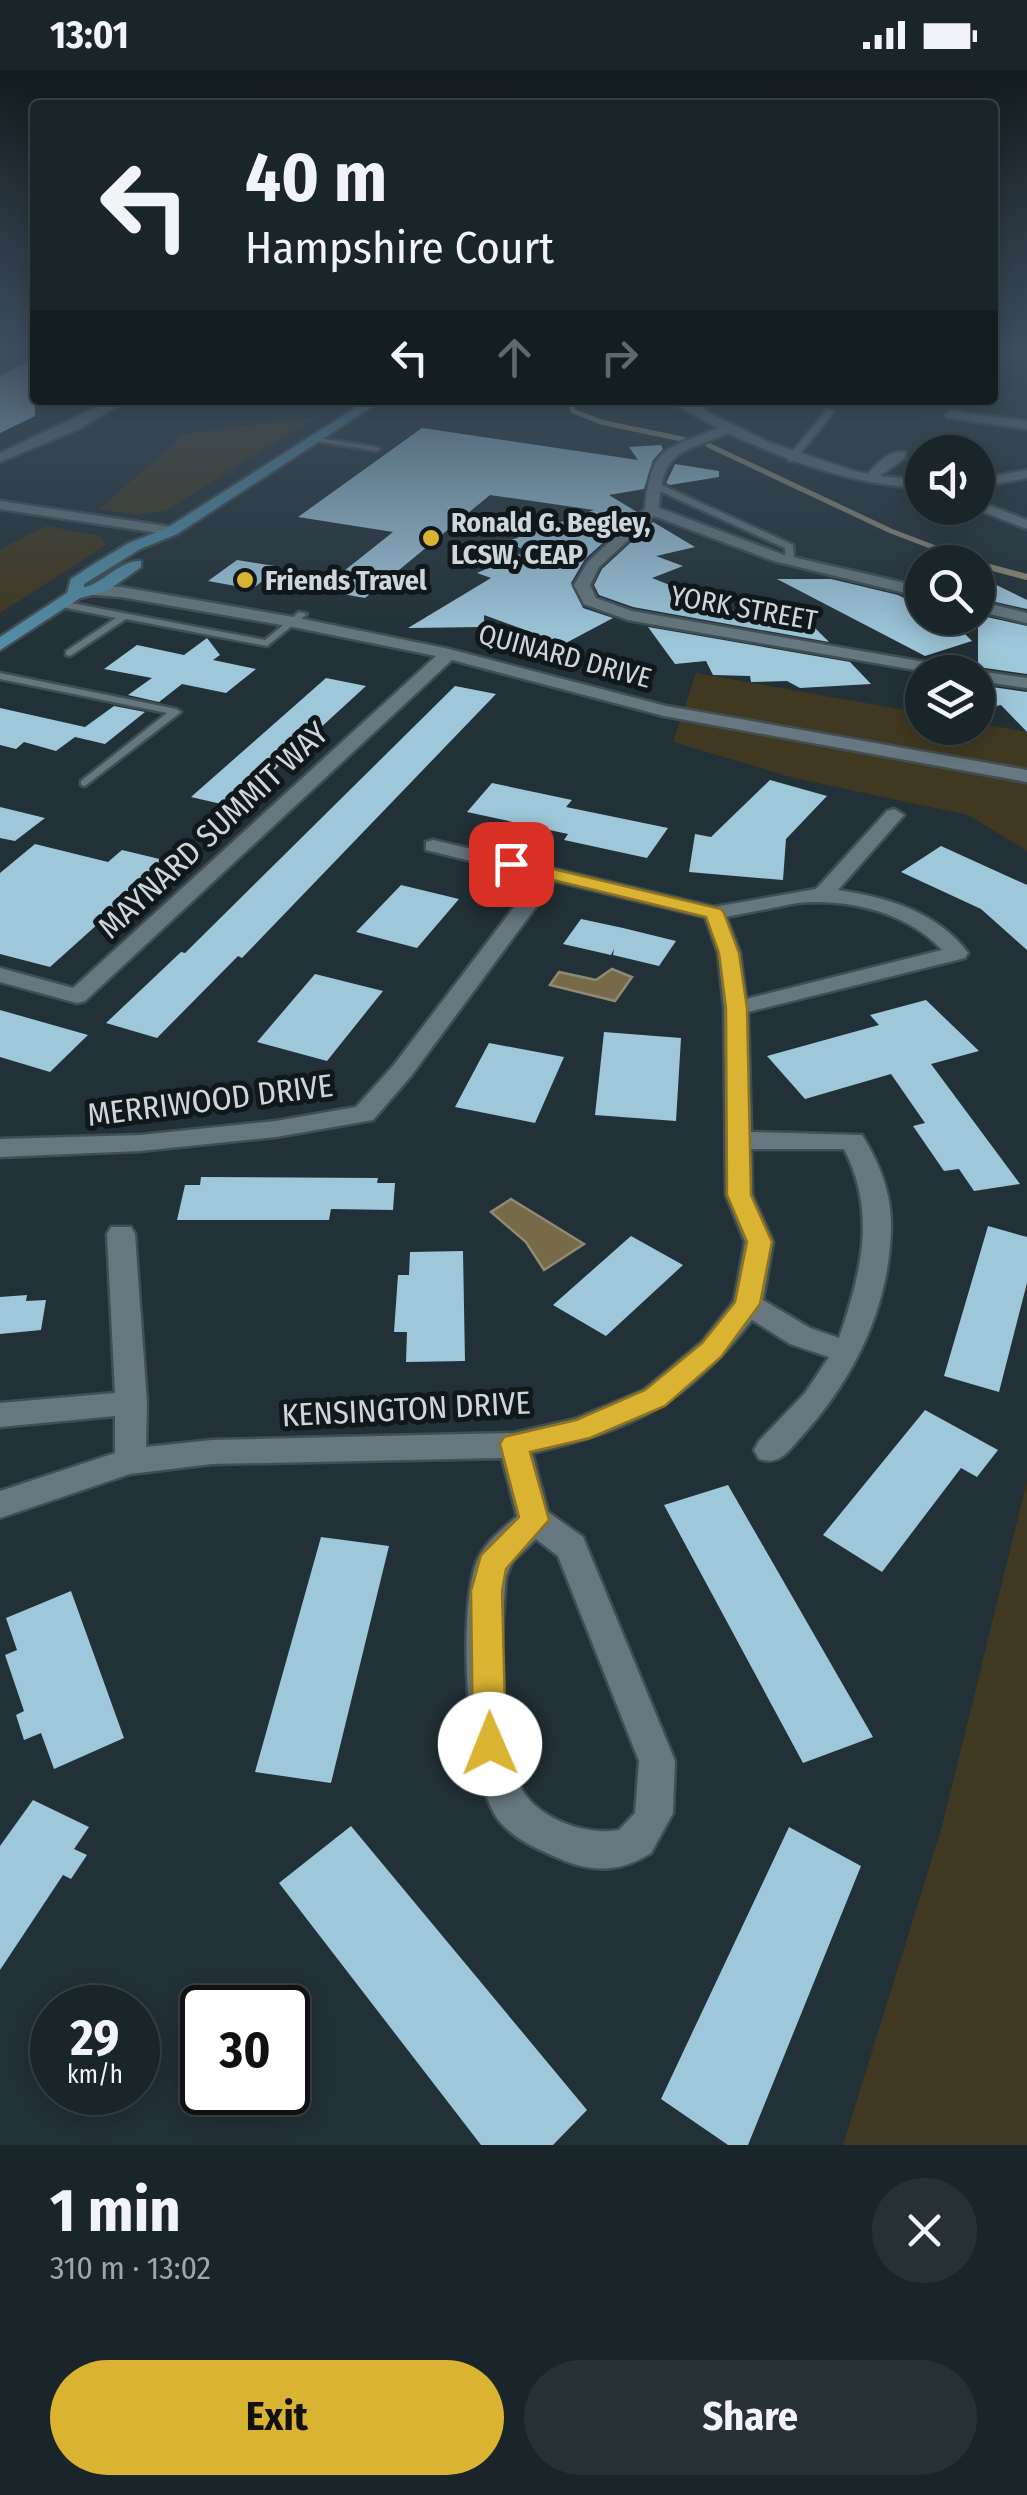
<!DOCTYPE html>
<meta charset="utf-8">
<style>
:root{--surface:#1a2529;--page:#273135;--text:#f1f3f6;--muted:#9fa5a8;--line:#384246;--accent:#dab333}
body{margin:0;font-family:"Fira Sans Condensed",sans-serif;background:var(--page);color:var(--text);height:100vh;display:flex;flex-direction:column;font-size:38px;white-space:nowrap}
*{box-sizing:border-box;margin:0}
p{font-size:32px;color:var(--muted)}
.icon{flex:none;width:55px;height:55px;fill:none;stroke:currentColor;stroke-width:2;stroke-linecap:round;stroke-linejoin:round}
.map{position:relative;height:2075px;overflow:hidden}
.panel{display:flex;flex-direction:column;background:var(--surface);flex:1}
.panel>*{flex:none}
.hud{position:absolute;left:30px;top:30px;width:968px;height:305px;border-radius:10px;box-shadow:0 5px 25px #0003,0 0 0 2px var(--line);background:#1a2529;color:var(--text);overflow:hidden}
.buttons{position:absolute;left:905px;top:365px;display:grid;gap:20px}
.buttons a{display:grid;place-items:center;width:90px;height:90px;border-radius:50%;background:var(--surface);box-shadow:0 5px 25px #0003,0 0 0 2px var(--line);font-size:50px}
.speed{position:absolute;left:30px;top:1915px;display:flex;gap:20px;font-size:50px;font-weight:700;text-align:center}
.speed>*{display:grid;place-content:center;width:130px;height:130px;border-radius:50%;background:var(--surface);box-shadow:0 5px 25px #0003,0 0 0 2px var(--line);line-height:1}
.speed small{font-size:25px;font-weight:400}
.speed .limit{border:5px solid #111;border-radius:15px;background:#fff;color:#111}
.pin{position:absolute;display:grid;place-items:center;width:85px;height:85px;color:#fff;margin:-42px;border-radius:20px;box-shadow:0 5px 15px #0006}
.me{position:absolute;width:110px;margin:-55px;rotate:359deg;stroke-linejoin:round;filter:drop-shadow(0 0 8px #0008)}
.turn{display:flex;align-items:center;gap:35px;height:210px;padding:0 50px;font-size:45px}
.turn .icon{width:130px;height:130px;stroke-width:2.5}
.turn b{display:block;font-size:70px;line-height:85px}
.lanes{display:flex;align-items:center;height:95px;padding:0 50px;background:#0003;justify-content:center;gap:50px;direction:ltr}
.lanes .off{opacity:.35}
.round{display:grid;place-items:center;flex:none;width:105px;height:105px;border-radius:52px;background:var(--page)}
.summary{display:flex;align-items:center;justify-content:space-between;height:170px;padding:0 50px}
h1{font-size:60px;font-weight:700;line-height:75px}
.primary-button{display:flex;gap:20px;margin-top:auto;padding:20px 50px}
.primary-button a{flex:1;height:115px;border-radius:60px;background:var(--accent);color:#111;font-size:40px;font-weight:700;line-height:115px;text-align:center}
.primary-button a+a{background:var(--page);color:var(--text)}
.status{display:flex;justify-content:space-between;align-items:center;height:70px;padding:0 50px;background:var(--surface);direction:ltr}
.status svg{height:28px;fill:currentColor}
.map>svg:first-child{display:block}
.green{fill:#403820}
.water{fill:#766a48;stroke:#908a74;stroke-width:2.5}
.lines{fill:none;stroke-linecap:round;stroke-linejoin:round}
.stream-far1{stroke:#908a74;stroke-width:5}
.stream{stroke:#908a74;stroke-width:6}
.building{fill:#9ec7da}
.lane-casing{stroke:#414e54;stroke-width:5}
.street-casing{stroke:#414e54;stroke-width:5}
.primary-casing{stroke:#414e54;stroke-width:5}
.lane{fill:#66777f;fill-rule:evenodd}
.street{fill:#66777f;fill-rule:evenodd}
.primary{fill:#528da5;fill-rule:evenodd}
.route{fill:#dab333;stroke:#8e7421;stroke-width:2.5}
.poi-dot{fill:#dab333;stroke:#11181b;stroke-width:4}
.labels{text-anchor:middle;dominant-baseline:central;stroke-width:10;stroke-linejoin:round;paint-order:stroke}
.far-poi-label{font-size:28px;font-weight:bold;fill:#cdd6db;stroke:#11181b;text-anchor:start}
.far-street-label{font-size:28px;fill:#cdd6db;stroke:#11181b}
.street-label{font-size:32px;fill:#cdd6db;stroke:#11181b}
</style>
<div class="status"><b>13:01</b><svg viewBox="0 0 49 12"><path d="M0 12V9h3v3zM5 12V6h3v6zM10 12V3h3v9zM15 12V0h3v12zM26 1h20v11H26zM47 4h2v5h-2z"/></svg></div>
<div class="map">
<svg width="1027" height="2075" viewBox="0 0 1027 2075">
<rect width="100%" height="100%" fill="#223137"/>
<!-- green -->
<path class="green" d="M318,346L165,441L135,445L99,439L185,364Z
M46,456L100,466L106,475L0,543V479Z
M696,603L922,643V658H978V653L1027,662V781L968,745L794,708L673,672Z
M1027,1411V2075H843L942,1756Z"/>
<!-- water -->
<path class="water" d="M612,899L632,907L615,931L550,915L559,902L596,910Z
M511,1129L584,1174L544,1200L526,1172L491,1142Z"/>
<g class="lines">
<!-- stream-far1 -->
<path class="stream-far1" d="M570,330L573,341L601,352L686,370
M708,375L891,461L946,482"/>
<!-- stream -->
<path class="stream" d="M940,479L973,492
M978,494L1027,507"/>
</g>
<!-- building -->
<path class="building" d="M35,287V346L0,363V306Z
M422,358L638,390L629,377L661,375L663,379L653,390L644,419L609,425L637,442L585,489L571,513L583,538L613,548L564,574L484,545V557L408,558L491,508L477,503L527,481L506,472L594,440L490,425L365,528L320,520L393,462L298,447Z
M675,394L719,401V407L670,415L666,413Z
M653,452L695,477L656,486L683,496L652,508L743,544L791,534L829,572L633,537L599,525L594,515L602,499Z
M237,490L281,497L252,519L208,511Z
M978,506L1027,530V539L978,528Z
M777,509H831L898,525L922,537V548H943L954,553L972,571L925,586Z
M978,545L1027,556V604L978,597Z
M648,557L850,592L871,614L800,618L787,611L751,612L750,606L713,605L706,591L675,594Z
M207,568L220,585L213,590L256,599L226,623L182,614L159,632L128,625L152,608L104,599L137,575L184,585Z
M326,608L366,616L234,737L191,727Z
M978,615L1027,622V662L1001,635L978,640Z
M455,616L496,624L242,888L238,886L157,968L106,953L181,882L185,883Z
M114,636L145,642L105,674L75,667L56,681L24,672L16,679L0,675V638L85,657Z
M770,710L827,726L786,769L783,810L689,802L695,764L711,767Z
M492,713L572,730L566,737L668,758L647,788L564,770L568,764L467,742Z
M0,737L45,748L15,771L0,768Z
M35,774L108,792L122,780L168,791L50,897L0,884V803Z
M941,776L1027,815V880L981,839L901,802Z
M401,815L459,829L417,878L356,862Z
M581,849L623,858L676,871L659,896L613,885L614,879L611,885L563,874Z
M315,904L383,921L327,991L257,972Z
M926,930L979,981L931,994L1020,1114L974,1121L959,1099L944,1101L913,1056L925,1053L891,1004L805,1029L767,986L879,955L870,945Z
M0,940L88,965L50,1002L0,987Z
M604,962L681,968L676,1051L595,1045Z
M489,973L564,987L535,1053L455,1037Z
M201,1107L378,1108L377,1113H395L393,1140L331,1139L329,1150H177L185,1115H200Z
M988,1156L1027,1167V1213L999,1322L944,1306Z
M631,1166L683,1195L606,1266L553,1235Z
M463,1181L465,1291L406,1292L407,1262H394L398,1205H409L410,1182Z
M27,1225L26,1231L46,1230L41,1260L0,1264V1227Z
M925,1340L998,1380L977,1407L961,1398L882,1502L823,1465Z
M728,1415L873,1667L803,1693L664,1435Z
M321,1467L389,1476L331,1713L255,1702Z
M71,1521L124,1668L54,1699L41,1663L24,1670L16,1645L24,1641L5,1585L17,1580L6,1548Z
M33,1730L89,1757L74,1779L87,1785L71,1809L63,1805L0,1900V1776Z
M351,1756L587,2040L553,2075H481L279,1813Z
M789,1757L861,1796L748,2075H728L661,2029Z"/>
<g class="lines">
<defs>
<path id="lane" d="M705,330H713L699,343H693V339Z
M827,340L834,342L794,391H788V387Z
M312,367L376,377L380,379L376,381L315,371H312Z
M651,413H657L793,475L794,490L786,492L785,478L651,417Z
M60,531L265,570L299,542L307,544L267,576L126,549L70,586L66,585V581L116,548L57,536V532Z
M0,603L176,639L181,642L85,716L81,715V711L167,643L0,609Z"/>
<path id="street" d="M112,330H127L81,358L0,392V383Z
M667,330H683L768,372L854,401L868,404C877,393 890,380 905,382V388L880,406L922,410V418C853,414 792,393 728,363C679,385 663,378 659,438L784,485L922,517V527L774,491L654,446L599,497L590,515L596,528L632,541L953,597L961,602H927L628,550L584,534L574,515L588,492L645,439C651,375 664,381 718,358Z
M951,341L1027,351V359L947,348L945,345Z
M1027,400V408L978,417V409Z
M0,431L172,457L179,461L172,465L0,439Z
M978,431L1027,450V459L973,438H978Z
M88,516L121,517L293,547L449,579L666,636L1027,700V712L664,646L452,590L85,931L77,933L0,912V898L73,918L436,586L293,557L121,527L82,524V518Z
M978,531L1027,543V553L978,541Z
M978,601L1027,608V618L978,611V602H972Z
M894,739L904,745L838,820C886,827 938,842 968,883L965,888L748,942L751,1062L862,1065C880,1094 892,1124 891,1159C889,1238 854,1309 802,1366C788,1381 780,1396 759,1389L754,1380L759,1371L805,1323L829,1287L790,1274L752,1250C687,1333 633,1360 532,1383L548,1442L583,1467L587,1477L675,1691L673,1743L651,1783C623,1801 596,1803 565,1791C542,1781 516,1771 500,1752C466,1711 457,1540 477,1491C485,1472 502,1460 517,1446L502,1388L212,1394L130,1404L0,1448V1421L115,1383V1346L0,1357V1333L115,1323L107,1164L111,1157H131L135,1164L147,1333L146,1377L212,1370L514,1363L575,1349L644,1320L702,1272L734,1231L745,1172L726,1125L724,938L718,883L705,847L555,811L411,1006L373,1050L276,1067L140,1081L0,1087V1069L140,1065L276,1051L356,1037L393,996L537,807L426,780V772L433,770L714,837L816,819L887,741ZM797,833C847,828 907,842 942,880L746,929L740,883L726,847ZM751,1079H844C877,1142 861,1204 839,1268L810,1258L763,1230L773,1172L752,1125ZM536,1469L558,1486L639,1691L635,1743L619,1760C585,1766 534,1748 519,1714C495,1660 501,1565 506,1507L512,1492Z"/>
<path id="primary" d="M368,330H382L177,464L140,479L84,514V518C104,512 121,490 141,491V497L107,521L80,528L0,580V567L67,523L71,509L94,494L129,473L167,458Z"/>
</defs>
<!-- lane casing -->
<use href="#lane" class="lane-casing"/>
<!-- street casing -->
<use href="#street" class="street-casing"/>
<!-- primary casing -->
<use href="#primary" class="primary-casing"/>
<!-- lane -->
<use href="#lane" class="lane"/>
<!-- street -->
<use href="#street" class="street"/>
<!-- primary -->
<use href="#primary" class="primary"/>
</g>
<!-- sky -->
<linearGradient id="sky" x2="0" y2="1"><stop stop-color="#131b1e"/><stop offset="0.49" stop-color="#3e4e5e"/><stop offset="1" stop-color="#3e4e5e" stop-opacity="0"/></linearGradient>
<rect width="1027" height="575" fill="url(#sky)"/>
<!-- route -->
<path class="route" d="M511,789L721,839L724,843L739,883L747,938L751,1125L772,1172L760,1234L721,1287L665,1336L590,1368L530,1382L549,1450L506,1499L502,1521L506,1674L501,1684L490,1689L478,1684L473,1674L471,1521L481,1485L519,1447L500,1374L504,1367L576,1350L645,1320L702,1273L735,1232L747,1172L727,1125L726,938L719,883L706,847L504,798V791Z"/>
<!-- markers -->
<g class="poi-dot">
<circle cx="431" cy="468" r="10"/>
<circle cx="245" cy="510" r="10"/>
</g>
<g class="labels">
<!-- far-poi labels -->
<g class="far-poi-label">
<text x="451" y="452">Ronald G. Begley,<tspan x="451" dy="32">LCSW, CEAP</tspan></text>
<text x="265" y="510">Friends Travel</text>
</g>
<!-- far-street labels -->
<g class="far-street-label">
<text transform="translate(744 538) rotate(10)">YORK STREET</text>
<text transform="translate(565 586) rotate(15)">QUINARD DRIVE</text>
</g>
<!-- street labels -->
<g class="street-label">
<text transform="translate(213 760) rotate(-43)">MAYNARD SUMMIT WAY</text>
<text transform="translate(210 1030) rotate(-7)">MERRIWOOD DRIVE</text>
<text transform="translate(406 1339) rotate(-3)">KENSINGTON DRIVE</text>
</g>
</g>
</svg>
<div class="buttons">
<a><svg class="icon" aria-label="sound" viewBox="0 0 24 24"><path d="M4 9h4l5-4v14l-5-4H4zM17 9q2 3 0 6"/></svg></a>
<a><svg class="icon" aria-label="search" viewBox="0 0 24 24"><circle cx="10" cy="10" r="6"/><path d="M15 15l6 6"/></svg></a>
<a><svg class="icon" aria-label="layers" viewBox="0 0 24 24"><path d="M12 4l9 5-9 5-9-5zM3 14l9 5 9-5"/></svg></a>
</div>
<div class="speed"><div>29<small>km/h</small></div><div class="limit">30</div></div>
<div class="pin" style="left:511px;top:794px;background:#d93025"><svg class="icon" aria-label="arrive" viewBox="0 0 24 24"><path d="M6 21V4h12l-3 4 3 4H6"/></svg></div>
<svg class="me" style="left:490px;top:1674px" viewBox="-20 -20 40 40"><circle r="19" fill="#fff"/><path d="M0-13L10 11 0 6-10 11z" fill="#dab333"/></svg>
<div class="hud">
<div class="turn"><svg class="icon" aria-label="left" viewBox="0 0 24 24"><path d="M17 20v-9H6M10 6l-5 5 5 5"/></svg><div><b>40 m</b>Hampshire Court</div></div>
<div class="lanes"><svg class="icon" aria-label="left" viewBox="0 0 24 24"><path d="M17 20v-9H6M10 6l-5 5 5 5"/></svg><svg class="icon off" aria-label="ahead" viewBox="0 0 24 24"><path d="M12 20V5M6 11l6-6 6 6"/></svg><svg class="icon off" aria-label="right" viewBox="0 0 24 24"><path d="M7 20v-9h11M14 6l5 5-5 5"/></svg></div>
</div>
</div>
<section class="panel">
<div class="summary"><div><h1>1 min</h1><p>310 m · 13:02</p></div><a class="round"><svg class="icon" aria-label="close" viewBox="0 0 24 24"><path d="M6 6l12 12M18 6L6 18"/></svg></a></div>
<div class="primary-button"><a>Exit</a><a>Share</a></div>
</section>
